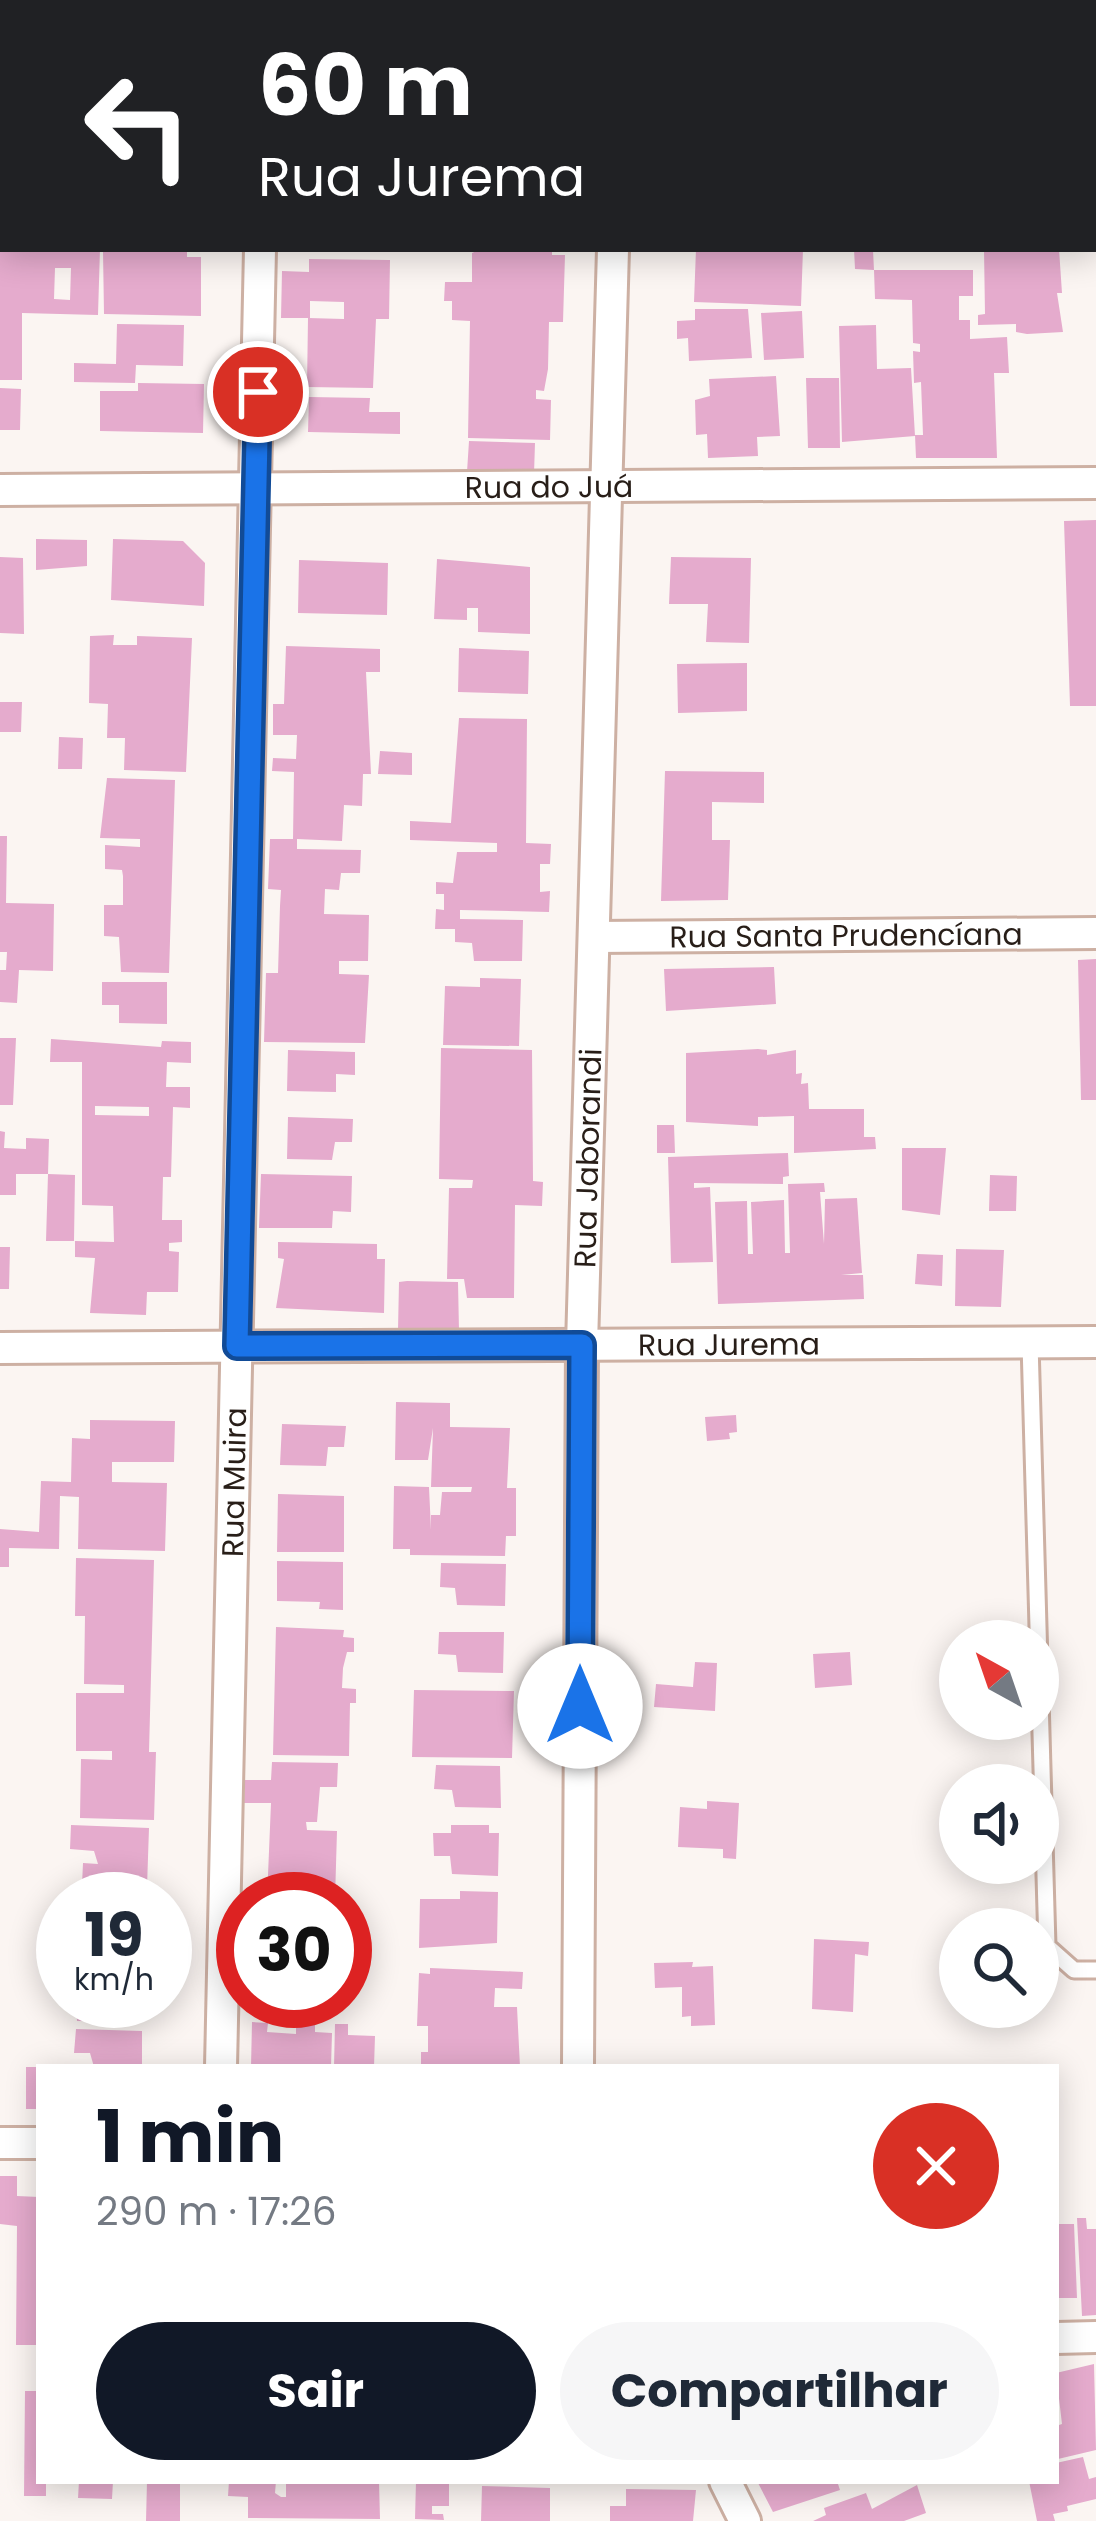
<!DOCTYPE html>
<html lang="pt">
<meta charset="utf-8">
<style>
:root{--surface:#fff;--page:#f6f6f7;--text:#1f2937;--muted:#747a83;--accent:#111827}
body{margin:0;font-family:Poppins,sans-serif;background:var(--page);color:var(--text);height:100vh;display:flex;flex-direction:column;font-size:45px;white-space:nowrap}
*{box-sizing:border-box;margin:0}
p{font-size:39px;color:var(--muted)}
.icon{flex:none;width:66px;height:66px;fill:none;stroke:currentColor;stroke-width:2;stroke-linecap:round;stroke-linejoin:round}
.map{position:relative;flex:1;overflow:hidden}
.drawer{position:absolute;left:36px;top:2064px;width:1023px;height:420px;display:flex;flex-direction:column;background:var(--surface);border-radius:0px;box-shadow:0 6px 30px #0003}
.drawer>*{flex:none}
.top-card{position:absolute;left:0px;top:0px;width:1098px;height:252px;box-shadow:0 6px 30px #0003;background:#202124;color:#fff;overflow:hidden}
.needle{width:78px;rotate:320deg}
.tools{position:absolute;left:939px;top:1620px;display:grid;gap:24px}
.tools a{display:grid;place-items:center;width:120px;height:120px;border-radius:50%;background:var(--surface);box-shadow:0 6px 30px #0003;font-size:60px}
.speed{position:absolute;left:36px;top:1872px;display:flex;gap:24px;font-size:60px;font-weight:700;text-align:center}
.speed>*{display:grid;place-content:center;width:156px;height:156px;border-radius:50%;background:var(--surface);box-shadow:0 6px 30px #0003;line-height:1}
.speed small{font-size:30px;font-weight:400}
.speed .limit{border:18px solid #d22;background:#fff;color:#111}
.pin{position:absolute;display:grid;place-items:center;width:102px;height:102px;color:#fff;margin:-51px;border:6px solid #fff;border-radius:50%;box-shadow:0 3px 12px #0007}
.me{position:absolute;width:132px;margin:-66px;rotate:0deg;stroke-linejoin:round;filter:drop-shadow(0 0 9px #0008)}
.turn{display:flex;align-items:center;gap:42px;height:252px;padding:0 60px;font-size:54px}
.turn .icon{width:156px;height:156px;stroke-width:2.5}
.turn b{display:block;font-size:84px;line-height:102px}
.round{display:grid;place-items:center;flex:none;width:126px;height:126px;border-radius:63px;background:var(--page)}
.overview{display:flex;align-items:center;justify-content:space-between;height:204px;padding:0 60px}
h1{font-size:72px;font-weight:700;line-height:90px;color:var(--accent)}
.action{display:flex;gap:24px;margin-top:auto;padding:24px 60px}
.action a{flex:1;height:138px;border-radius:72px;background:var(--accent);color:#fff;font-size:48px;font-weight:700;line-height:138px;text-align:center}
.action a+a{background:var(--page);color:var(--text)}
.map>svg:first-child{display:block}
.building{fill:#e5abcd;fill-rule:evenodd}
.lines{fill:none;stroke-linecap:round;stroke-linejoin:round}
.service-casing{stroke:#cdb0a3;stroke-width:21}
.minor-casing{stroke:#cdb0a3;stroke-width:36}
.service{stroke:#fff;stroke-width:15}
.minor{stroke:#fff;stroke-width:30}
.route-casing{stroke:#114b97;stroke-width:30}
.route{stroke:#1a73e8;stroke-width:21}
.labels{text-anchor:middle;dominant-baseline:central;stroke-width:9;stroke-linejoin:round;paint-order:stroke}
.street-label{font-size:30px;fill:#281e18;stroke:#fff}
</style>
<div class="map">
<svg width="1096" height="2521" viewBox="0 0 1096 2521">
<rect width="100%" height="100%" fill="#fbf5f2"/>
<!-- building -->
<path class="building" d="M0,249H100L98,315L22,313V380H0ZM55,268H71L70,300L54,299Z
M163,249H187V257H201V316L104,314L103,251Z
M481,249H552V255H565L563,322H549L548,369L544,391L536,390V399L551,400L550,440L468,438L470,321L452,320V301H444L445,282H472V253Z
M696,249H803L801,306L694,302Z
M854,249L873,250L874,270L855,269Z
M984,249H1059L1062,293H1057L1063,332L1027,334L1016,332V324L978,325V315L985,314Z
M309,259L390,260L389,319H376L373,388L307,387L308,318L344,319V302L310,301V318H281L282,271L309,272Z
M874,270H973V296H959V320H970V339L1007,337L1009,373H994L997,458H916L915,435H923L921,382L914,383L913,351L920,352V344L913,343L912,300L875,299Z
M695,309H748L752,358L689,361L688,338L677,339V321L695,320Z
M802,311L804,358L764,360L761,313Z
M117,324L184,325L183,366L136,365L135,383L74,382V363L116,364Z
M876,325L877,369L911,368L915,436L842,442L839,326Z
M776,376L780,436L757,437L758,456L708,458L707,434L696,435L695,400L710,396L709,379Z
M806,378H839L840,448H808Z
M138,383L204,384L203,433L100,431V391H138Z
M0,388L21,389L20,430H0Z
M309,397L370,398L369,412H400V434L308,432Z
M469,441L535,443L534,474L467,472Z
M1096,520V706H1070L1064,521Z
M36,539L87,540V566L36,570Z
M113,539L183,541L205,563L204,606L111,600Z
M0,557L23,558L24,634L0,633Z
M671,557L751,558L749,643L706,642L708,604H669Z
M437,559L530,567V634L478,632V608H467V620L434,619Z
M299,560L388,563L387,615L298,613Z
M114,635L113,645H137V636L192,638L186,772L124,770L125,738H107L108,704L89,703L90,636Z
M286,646L380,649V672H366L371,774H363L362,806L344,805L342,841L297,839V849L361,850L360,873H341L339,890L325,889L324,914L369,915L368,961H339V974L369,975L365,1043L264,1042L266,973H278L280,906L281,890L268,889L270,839H293L294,772L272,771L273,758L296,759L297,735H273V704H284Z
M459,648L529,651L528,694L458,692Z
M747,663V711L678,713L677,664Z
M0,702H22L21,732H0Z
M459,718L527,719L526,843L551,844L550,864H540V892L550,891L549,912L460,910V919L523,920L522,961H474L472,943L455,942V929H435L436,909L444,910V894H436V882L453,883L457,852H497V843L410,840V821L451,823Z
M59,737L83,738L82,769H58Z
M380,751L412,753V775L378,774Z
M665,771L764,772V803L712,802V840H730L728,900L661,901Z
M107,778L175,780L169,973L121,972L119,937L104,936V905H123V876L122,870L105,869V845L140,847V839L100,838Z
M0,836H7L6,903L54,904L53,971L19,970L17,1003L0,1002V970H6L7,952H0Z
M1096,959V1100H1081L1078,960Z
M774,967L776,1004L666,1011L664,969Z
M480,978L521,979L519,1046L443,1045L445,986L480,987Z
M102,982H167V1024L119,1023V1005H102Z
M0,1038H16L13,1105H0Z
M51,1039L161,1047L162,1041L191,1042V1063L167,1062L166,1087H190V1108L173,1107L171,1177H163L162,1220H182V1242L169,1243V1251L179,1252L178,1292H147L146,1315L90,1313L95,1258L75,1257V1241L114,1242L113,1206L82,1205V1062H50ZM95,1106L149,1107V1116L95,1115Z
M441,1048L532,1050L533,1181L543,1182L542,1206L515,1205L514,1298H467L464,1279H447L449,1188H472L473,1180L439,1179Z
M758,1049L767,1050V1055L796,1050V1074L802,1073L801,1084L808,1083L809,1109H864V1137H875L876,1149L794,1153V1116L758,1117V1126L686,1122V1053Z
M288,1050L355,1052V1075L336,1074V1092L287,1091Z
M288,1117L353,1119L352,1142H335L332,1160L287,1159Z
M657,1125H674L675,1153H657Z
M0,1131L5,1132L4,1148L26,1149V1138L49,1139L48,1174H16V1195H0Z
M902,1148H946L940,1215L902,1210Z
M788,1153L789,1176L783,1177V1184L694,1183V1188L710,1187L713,1262L671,1263L668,1157Z
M48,1174L75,1175L74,1241H46Z
M261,1174L352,1176L351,1212L333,1211L332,1228H259Z
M990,1175L1017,1176L1016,1211H989Z
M824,1183L825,1192H820L824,1244L825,1199L857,1198L862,1273L841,1275H863L864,1299L718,1304L715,1202L747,1201L748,1254H753L751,1202L784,1200L785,1253H790L788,1184Z
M278,1242L377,1244V1259H385L384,1313L276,1308L284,1259L278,1258Z
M0,1247H10L9,1289H0Z
M956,1249L1004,1250L1001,1307L955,1306Z
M917,1254L943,1255L942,1286L915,1284Z
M407,1281L458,1282L459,1331L398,1330L399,1282Z
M396,1402L450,1403V1427L510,1428L507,1488H516V1536H506L505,1556L410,1555V1549H393L394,1486L429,1487L431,1530V1515H440L442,1492H471L472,1487H431L433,1428L428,1460H395Z
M736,1415L737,1432L729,1433L730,1439L707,1441L705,1417Z
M90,1420L175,1421L174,1462H112V1482L167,1483L165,1551L78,1549L79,1497L60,1496L59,1549L9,1548V1567H0V1529L39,1532L41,1481L71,1482L72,1438L90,1439Z
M282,1424L346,1426L344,1447H328L326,1466L280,1465Z
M278,1494L344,1496V1552H277Z
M76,1558L154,1560L149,1752H156L154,1820L80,1818L81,1759L112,1760V1751H76V1693H124V1685L84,1684L85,1616H75Z
M277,1561L343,1562V1610L319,1609L320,1602L277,1601Z
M441,1563L506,1564L505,1606L457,1605L455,1588L440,1587Z
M276,1627L344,1630L343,1637L354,1638V1652H347L343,1668L342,1688L356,1689V1703H350L349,1756L273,1755Z
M439,1632H504L503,1673L458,1672L456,1655L438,1654Z
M850,1652L852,1685L815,1688L813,1654Z
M695,1662L717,1663L715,1711L654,1707L656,1684L693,1687Z
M414,1690L514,1691L512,1758L412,1757Z
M272,1762L338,1763L337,1787H320L317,1822H306L307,1830L337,1831L335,1899H267L271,1803H244L245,1780H271Z
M436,1765L500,1766L501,1808L455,1807L452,1790L434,1789Z
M707,1801L739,1803L736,1859L723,1858V1849L678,1847L680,1807L707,1809Z
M71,1825L149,1828L147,1887H157L156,1899H70L71,1885H82L83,1863L98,1864L94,1851L70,1849Z
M451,1825H489V1833H499L498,1876L452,1874L450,1856H434L433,1833H451Z
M460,1891L498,1892L497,1943L419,1948L420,1899H460Z
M814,1939L869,1942L868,1956L855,1954L853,2012L812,2009Z
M693,1962L692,1967L713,1966L715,2025L691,2026V2016L682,2017V1987L655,1988L654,1963Z
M430,1968L523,1972L522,1989L495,1988L494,2007H517L520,2067H421V2052H428V2026H417L419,1973L430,1974Z
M76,2001H142V2022L77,2021Z
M252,2022L268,2023L267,2032L296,2034V2023L315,2024V2032L332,2033L331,2067H251Z
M335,2024H348V2035L375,2036L374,2067H334Z
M76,2029L142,2031V2067H94L90,2053H74Z
M26,2067H39V2109H26Z
M0,2176H17V2196L39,2197V2345H16L17,2226L0,2224Z
M1077,2218H1086L1087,2229H1096V2315L1082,2316Z
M1056,2224H1074L1077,2298H1056Z
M1094,2364L1096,2450L1058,2459L1056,2426L1062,2424L1056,2373Z
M25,2391H39V2481H46V2496H24Z
M1083,2457L1089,2479L1096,2477V2499L1067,2506L1068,2511L1053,2514L1055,2521H1037L1029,2481H1056V2463Z
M79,2481H113L112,2499L78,2498Z
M147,2481H180V2521H146Z
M229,2481H276L275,2493L281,2497H286V2481H379L380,2519L248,2518V2497L228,2496Z
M416,2481H449V2506H432V2514H443L444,2520L415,2519Z
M757,2481H837L840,2490L773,2512Z
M917,2485L926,2513L904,2521H813L826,2515L824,2508L866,2493L872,2509Z
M482,2486L550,2488V2521H481Z
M626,2489L696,2490L693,2521H610V2506H626Z"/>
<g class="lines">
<defs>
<path id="service" d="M1030,1343L1047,1946L1074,1970H1096"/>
<g id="minor">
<path d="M619,0V3"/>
<path d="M265,3V0"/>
<path d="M1095,45H1096"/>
<path id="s1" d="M0,490L1096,483"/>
<path id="s2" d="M594,937L1096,933"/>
<path id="s3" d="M0,1348L1096,1342"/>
<path id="s4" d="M221,2067L260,249"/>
<path id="s5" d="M578,2067L582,1345L613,249"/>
<path d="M0,2143H39"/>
<path d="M1056,2338L1096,2337"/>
<path d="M725,2481L745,2521"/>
</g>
</defs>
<!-- service casing -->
<use href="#service" class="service-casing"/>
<!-- minor casing -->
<use href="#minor" class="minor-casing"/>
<!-- service -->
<use href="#service" class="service"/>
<!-- minor -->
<use href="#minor" class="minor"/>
</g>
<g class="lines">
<defs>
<path id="route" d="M258,392L237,1346L582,1345L580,1706"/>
</defs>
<!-- route casing -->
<use href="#route" class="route-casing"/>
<!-- route -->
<use href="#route" class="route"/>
</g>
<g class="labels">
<!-- street labels -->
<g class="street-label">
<text stroke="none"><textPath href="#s1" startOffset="549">Rua do Juá</textPath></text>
<text stroke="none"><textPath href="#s2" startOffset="252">Rua Santa Prudencíana</textPath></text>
<text stroke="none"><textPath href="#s5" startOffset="909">Rua Jaborandi</textPath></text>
<text stroke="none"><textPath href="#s3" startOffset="729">Rua Jurema</textPath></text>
<text stroke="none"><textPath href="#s4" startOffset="585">Rua Muira</textPath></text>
</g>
</g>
</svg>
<div class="tools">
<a><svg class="needle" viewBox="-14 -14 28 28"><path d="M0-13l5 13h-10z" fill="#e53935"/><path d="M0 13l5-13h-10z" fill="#747a83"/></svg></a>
<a><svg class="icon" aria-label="sound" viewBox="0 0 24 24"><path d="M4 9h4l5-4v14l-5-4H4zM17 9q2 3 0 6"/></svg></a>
<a><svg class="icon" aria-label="search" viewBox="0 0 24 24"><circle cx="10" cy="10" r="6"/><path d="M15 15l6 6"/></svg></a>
</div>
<div class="speed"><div>19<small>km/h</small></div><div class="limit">30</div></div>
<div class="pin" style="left:258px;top:392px;background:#d93025"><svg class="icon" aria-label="arrive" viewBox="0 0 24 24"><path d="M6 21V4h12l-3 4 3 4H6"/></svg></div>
<svg class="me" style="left:580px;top:1706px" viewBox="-20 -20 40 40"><circle r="19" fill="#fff"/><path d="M0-13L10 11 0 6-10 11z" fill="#1a73e8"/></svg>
<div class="top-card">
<div class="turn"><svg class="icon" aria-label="left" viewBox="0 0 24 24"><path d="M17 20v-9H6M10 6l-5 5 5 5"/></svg><div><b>60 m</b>Rua Jurema</div></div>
</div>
<section class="drawer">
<div class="overview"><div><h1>1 min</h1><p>290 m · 17:26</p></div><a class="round" style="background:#d93025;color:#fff"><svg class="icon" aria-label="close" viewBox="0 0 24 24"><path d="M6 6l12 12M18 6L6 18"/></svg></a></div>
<div class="action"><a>Sair</a><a>Compartilhar</a></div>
</section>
</div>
